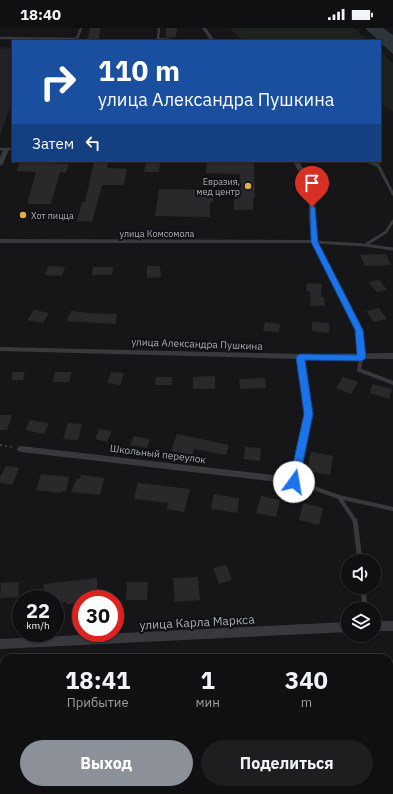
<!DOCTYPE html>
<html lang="ru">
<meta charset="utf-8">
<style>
:root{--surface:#101012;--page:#1e1e20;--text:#f1f3f6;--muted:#9c9d9f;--line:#303032;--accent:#8c9099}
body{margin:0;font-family:"IBM Plex Sans",sans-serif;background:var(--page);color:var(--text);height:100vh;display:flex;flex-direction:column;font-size:15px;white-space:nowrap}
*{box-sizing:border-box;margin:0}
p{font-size:13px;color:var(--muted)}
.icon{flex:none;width:22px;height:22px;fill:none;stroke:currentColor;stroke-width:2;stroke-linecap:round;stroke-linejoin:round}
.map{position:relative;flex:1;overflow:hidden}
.side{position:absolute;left:0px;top:626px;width:393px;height:140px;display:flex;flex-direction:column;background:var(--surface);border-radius:12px 12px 0 0;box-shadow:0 1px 3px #0004,0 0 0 1px var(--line)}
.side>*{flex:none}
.top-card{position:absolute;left:12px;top:12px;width:369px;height:122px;border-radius:0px;box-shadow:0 1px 3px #0004,0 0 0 1px var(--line);background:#1a4fa0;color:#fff;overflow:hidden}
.tools{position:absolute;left:341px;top:526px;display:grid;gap:8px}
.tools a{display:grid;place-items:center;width:40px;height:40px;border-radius:50%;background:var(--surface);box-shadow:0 1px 3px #0004,0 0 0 1px var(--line);font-size:20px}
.speed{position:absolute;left:12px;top:562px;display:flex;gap:8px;font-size:20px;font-weight:700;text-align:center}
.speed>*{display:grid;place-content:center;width:52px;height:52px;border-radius:50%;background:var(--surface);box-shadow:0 1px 3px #0004,0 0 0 1px var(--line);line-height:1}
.speed small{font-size:10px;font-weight:400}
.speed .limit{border:6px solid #d22;background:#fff;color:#111}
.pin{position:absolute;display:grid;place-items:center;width:34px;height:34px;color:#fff;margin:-41px -17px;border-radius:50% 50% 50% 0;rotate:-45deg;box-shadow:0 0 4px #0007}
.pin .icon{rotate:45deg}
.me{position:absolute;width:44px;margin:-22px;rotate:13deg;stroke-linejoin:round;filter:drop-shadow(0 0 3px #0008)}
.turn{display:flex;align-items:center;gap:14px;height:84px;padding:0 20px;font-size:18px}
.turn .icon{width:52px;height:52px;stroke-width:2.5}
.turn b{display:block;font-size:28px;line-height:34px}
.then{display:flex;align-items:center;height:38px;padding:0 20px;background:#0003;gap:8px;font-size:15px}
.eta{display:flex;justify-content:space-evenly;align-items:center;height:68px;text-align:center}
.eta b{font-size:24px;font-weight:700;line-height:28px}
.action{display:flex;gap:8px;margin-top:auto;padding:8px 20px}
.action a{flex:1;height:46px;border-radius:24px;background:var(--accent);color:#fff;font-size:16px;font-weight:700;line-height:46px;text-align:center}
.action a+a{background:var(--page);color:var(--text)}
.status{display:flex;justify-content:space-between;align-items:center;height:28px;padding:0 20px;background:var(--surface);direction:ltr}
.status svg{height:11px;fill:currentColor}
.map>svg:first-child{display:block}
.built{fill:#222225}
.green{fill:#1d221e}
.water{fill:#2e353b}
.building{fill:#29292c}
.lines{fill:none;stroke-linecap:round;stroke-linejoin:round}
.path-far1{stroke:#3e3f43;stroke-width:1;stroke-dasharray:1 2;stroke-linecap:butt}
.path{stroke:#3e3f43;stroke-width:2;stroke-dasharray:2 3;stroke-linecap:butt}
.lane-far3{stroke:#38383d;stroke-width:2.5}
.lane-far2{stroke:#38383d;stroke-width:3}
.lane-far1{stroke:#38383d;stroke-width:4}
.lane{stroke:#38383d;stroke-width:5}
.street{fill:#38383d;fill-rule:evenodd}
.route{fill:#1a73e8;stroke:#114b97}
.poi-dot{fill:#dfaf47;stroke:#111113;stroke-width:1.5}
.labels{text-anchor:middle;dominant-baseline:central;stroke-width:4;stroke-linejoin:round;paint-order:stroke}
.far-poi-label{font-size:9px;fill:#aaadb7;stroke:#111113;text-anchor:end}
.far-street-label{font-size:9px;fill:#aaadb7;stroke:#111113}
.street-label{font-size:10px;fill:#aaadb7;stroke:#111113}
.near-street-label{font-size:12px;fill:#aaadb7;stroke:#111113}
</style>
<div class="status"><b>18:40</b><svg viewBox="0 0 49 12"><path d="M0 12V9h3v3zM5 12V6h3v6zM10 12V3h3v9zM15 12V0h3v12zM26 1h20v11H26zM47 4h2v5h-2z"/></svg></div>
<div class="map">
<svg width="393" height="766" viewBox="0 0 393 766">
<rect width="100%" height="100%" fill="#161618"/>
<!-- built -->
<path class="built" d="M0,21H13V70L0,108Z"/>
<!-- green -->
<path class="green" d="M229,0H354L368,13H244Z
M380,23L393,35V84L380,75Z"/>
<!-- water -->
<path class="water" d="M365,0H383L393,7V26Z"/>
<!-- building -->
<path class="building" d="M90,0H101L98,13H87Z
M166,0H177L176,9H166Z
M94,133H108L107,140L127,141L124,157H102L92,194L77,193L82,174H85Z
M146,133H160L159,144H144Z
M207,133L254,134L255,170H253V182H234V169H241L240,146L206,145Z
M20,134L69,136L66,145L60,144L51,176H27L36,144L16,143Z
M159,161L213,162V174H210V189L155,188Z
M386,226L391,237L365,238L360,227Z
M49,238L65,239L62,248L45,247Z
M147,238H160L161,249L147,250Z
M93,239H113L112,247H92Z
M379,252L387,262L377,264L368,254Z
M307,255L322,256L321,269H324L325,278H311L310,264L306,263Z
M379,280L387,291L374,294L366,283Z
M34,282L49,285L43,295L27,292Z
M71,283L88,285L117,286L116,296L66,293Z
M265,294L280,296L279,304L263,303Z
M312,294L329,295V305L312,303Z
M13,344H25L23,352H11Z
M55,344H72L69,354H53Z
M111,344L124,345L120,357L107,355Z
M215,348V361H193V349Z
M156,349H172V357H155Z
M343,349L358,354L351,366L336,360Z
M265,350L266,360L240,361L239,351Z
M372,356L392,361L389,371L370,365Z
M0,387H12L7,402H0Z
M30,392L49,395L44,406L25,402Z
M68,395L82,396L78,412L63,411Z
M99,401L112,403L107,414L95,411Z
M177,406L229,417L226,427L194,421L192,427L171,423Z
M134,408L150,411L147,420L130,417Z
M245,419L261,420L260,433L244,431Z
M311,424L333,428L330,447L307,443Z
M6,438L19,440L12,457L0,455V449Z
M41,446L69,449L66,464L61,463V465L36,462Z
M81,447L104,450L100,467L71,464L77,450L80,451Z
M138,455L190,461L184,484L167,481L168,475L134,471Z
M214,466L239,470L237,485L211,481Z
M261,468L280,472L276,489L256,485Z
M303,475L323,480L319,497L299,492Z
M226,537L232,552L219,556L213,540Z
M198,549L200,572L175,574L173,550Z
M97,550V571H81V575L66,576V574L55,576V571H44V556Z
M19,554L18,569L0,570L1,555Z
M127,554H148L147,572H126Z"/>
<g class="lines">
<!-- path-far1 -->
<path class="path-far1" d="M0,20H13"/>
<!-- path -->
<path class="path" d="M0,417L13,419"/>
<!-- lane-far3 -->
<path class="lane-far3" d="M159,0L158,11L173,12
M0,10L77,11L81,0
M173,13H204
M0,121H13"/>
<!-- lane-far2 -->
<path class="lane-far2" d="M366,133L378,137L393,166
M315,214L350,284
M315,214L365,217L393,221
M365,217L386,204L393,193"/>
<!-- lane-far1 -->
<path class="lane-far1" d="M349,283C359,303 365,319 359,342L393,355
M294,453L339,469L355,493
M339,469L393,481"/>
<!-- lane -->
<path class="lane" d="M355,492L360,533
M363,559L365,581"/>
<!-- street -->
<path class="street" d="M202,0H206L215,13H211Z
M4,120L9,121L3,136L0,138V129Z
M293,133H299L315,164V193L318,214L317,215H0V211L312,212L309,193V164Z
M0,319L301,326L393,325V331H305L313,386L298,453L297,455L294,456L21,424L18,423L17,421L18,419L21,418L291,449L305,386L298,331L0,323Z
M374,593H393V603H374Z
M348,594V604L0,621V611Z"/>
</g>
<!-- route -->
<path class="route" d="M310,177L315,179L318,214L363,302L366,330L362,333L305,332L313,386L299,454L297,456H290L289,454L304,386L296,329L300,326L357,327L355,302L311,214Z"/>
<!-- markers -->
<g class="poi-dot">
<circle cx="248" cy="158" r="4"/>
<circle cx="23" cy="187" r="4"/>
</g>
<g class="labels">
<!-- far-poi labels -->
<g class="far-poi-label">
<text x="240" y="153">Евразия,<tspan x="240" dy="10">мед центр</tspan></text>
<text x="31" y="187" text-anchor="start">Хот пицца</text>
</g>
<!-- far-street labels -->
<g class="far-street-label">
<text x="157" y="205">улица Комсомола</text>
</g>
<!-- street labels -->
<g class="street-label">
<text transform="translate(197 316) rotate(2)">улица Александра Пушкина</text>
<text transform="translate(158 426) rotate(7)">Школьный переулок</text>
</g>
<!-- near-street labels -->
<g class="near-street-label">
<text transform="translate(197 594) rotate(-3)">улица Карла Маркса</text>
</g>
</g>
</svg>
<div class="tools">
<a><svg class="icon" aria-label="sound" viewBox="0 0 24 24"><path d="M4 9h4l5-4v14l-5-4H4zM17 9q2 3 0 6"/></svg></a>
<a><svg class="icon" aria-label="layers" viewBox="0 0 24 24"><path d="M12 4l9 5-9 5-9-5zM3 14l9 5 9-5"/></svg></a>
</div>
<div class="speed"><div>22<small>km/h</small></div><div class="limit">30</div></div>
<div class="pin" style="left:312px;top:179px;background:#d93025"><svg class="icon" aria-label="arrive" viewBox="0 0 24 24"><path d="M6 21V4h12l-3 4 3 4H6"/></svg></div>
<svg class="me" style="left:294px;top:454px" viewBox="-20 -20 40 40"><circle r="19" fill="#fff"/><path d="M0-13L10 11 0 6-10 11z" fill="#1a73e8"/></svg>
<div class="top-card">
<div class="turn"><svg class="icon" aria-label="right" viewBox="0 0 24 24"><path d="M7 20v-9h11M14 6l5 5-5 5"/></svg><div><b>110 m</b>улица Александра Пушкина</div></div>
<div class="then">Затем<svg class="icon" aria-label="left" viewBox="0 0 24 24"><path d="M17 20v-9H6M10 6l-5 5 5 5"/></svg></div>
</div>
<section class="side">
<div class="eta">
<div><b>18:41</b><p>Прибытие</p></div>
<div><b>1</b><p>мин</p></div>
<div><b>340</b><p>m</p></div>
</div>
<div class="action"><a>Выход</a><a>Поделиться</a></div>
</section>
</div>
